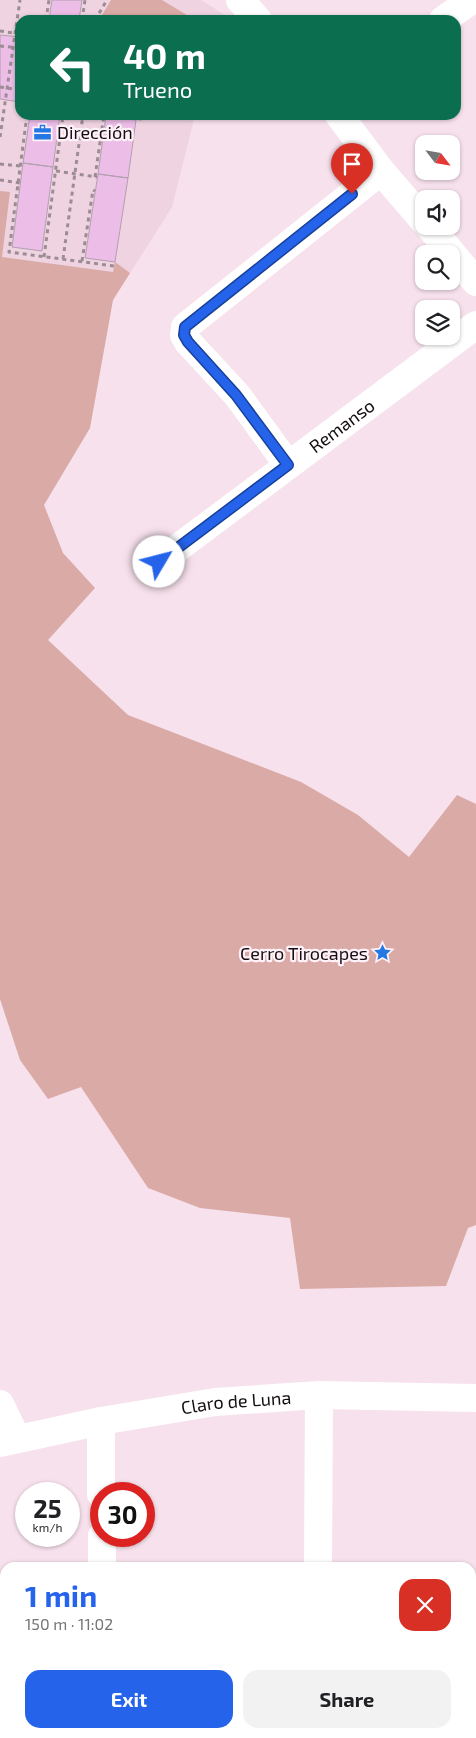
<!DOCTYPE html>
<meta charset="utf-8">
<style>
:root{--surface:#fff;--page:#f2f2f2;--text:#202124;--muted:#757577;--accent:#2563eb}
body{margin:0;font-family:"Exo 2",sans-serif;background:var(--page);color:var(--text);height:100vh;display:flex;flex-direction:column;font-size:19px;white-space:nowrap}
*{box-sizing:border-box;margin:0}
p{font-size:16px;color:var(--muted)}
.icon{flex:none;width:28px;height:28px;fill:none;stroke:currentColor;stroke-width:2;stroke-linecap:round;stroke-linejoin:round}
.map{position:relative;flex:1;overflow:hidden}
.details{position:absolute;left:0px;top:1562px;width:476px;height:176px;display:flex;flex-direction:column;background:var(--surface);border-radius:15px 15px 0 0;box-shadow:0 1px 4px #0004}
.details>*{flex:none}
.guide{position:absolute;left:15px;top:15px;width:446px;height:105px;border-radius:15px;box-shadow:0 1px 4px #0004;background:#0b6e4f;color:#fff;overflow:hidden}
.needle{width:32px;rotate:121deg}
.controls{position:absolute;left:415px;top:135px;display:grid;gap:10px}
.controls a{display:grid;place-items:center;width:45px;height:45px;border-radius:10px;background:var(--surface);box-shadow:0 1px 4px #0004;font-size:25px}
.speed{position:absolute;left:15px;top:1482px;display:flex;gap:10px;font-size:25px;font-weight:700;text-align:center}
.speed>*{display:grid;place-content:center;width:65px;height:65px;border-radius:50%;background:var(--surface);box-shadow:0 1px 4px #0004;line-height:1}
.speed small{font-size:12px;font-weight:400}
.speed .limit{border:8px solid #d22;background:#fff;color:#111}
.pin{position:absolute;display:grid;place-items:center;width:42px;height:42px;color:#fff;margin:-51px -21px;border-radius:50% 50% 50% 0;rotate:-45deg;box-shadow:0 0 5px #0007}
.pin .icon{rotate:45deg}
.me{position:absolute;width:55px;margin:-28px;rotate:53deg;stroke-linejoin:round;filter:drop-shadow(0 0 4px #0008)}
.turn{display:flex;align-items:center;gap:18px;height:105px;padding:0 25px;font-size:22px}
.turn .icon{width:65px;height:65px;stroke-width:2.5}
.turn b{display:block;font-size:35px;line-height:42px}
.round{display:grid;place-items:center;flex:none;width:52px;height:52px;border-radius:15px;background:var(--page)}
.overview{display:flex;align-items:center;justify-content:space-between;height:85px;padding:0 25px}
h1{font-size:30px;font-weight:700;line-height:38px;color:var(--accent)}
.primary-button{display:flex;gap:10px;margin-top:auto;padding:10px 25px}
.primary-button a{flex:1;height:58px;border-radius:15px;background:var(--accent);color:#fff;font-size:20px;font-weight:700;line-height:58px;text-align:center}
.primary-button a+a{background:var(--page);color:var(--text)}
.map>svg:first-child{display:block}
.built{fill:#f0d3e1}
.green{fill:#daaaa6}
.building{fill:#ebbde7;stroke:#b1a0af}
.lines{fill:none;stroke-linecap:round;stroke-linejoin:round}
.path{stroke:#9c8c93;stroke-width:3;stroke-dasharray:4 4;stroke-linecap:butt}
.minor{stroke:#fff;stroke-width:28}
.route-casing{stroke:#184099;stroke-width:12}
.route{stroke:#2563eb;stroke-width:9}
.labels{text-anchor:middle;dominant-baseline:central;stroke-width:4.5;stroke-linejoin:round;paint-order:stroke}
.poi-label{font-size:18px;fill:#150e11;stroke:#fff1f8;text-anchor:start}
.street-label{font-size:18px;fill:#150e11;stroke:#fff1f8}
</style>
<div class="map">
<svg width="476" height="1738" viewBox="0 0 476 1738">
<rect width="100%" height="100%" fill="#f7e1ec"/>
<!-- built -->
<path class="built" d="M0,0H201L233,20H20V115H195L172,207L113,300L0,371Z"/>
<!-- green -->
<path class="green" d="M111,0H162L195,20H99Z
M0,191L10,192L2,257L113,272L115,262L130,273L113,300L90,428L44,505L63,553L95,588L48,640L128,715L301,782L358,815L409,857L457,795L476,804V1225L468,1228L446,1286L300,1289L290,1218L200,1208L148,1188L81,1087L48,1099L20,1060L0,999Z"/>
<!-- building -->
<path class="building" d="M52,0H82L79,20H49Z
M0,35L20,37V102L0,99Z
M30,115H60L53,167L23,163Z
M106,116L136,120L128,178L98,174Z
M23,163L53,167L42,251L12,247Z
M98,174L128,178L115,262L85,258Z"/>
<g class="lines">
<!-- path -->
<path class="path" d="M46,20L49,0
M82,20L85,0
M95,20L107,0
M0,31L20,34
M0,46L20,48
M0,87L20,90
M27,115L9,252L114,266
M114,115L142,119
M0,137L20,0
M0,164L20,166
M56,171L97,177
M95,177L104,115
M0,180L20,183
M44,257L63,115
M63,259L83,115
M82,261L93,190L95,191"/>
<!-- minor -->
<g class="minor">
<path d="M240,0L258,20"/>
<path d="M443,20L472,0"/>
<path d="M339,115L381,171L424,221"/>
<path d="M429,226L476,282"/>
<path d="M288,465L237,395L188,342L184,335L185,327L381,171"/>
<path id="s1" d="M159,562L476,325"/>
<path d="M0,1404L17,1439"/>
<path d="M101,1421V1494"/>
<path id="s2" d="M0,1443L101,1421L215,1402L319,1395L476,1398"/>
<path d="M102,1536V1568"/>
<path d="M318,1568L319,1395"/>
<path d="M103,1734V1738"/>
<path d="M449,1734V1738"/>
<path d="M317,1738V1734"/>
</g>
</g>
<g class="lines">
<defs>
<path id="route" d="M159,562L288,465L236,395L188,342L184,335L185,327L352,194"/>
</defs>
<!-- route casing -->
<use href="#route" class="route-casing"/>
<!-- route -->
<use href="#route" class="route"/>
</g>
<!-- icons -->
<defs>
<symbol id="office-bare" viewBox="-9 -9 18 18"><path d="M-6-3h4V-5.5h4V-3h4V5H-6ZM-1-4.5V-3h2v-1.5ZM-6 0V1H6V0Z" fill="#2478e3" stroke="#fff1f8" stroke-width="2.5" paint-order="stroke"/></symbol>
<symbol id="sight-bare" viewBox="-9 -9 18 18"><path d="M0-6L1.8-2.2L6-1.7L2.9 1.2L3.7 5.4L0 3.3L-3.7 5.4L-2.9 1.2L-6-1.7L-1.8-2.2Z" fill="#2478e3" stroke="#fff1f8" stroke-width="2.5" paint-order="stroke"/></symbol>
</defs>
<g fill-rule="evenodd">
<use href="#office-bare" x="30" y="120" width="25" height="25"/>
<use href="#sight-bare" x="370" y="940" width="25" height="25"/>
</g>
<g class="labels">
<!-- poi labels -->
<g class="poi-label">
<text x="57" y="132">Dirección</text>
<text x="368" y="953" text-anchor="end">Cerro Tirocapes</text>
</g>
<!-- street labels -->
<g class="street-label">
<text stroke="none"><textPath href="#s1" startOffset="228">Remanso</textPath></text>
<text stroke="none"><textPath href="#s2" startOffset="240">Claro de Luna</textPath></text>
</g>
</g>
</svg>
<div class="controls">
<a><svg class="needle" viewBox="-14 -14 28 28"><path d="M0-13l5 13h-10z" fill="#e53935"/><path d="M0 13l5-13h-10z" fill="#757577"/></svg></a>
<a><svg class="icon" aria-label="sound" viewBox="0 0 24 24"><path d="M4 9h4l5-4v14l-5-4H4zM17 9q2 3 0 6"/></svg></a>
<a><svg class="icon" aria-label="search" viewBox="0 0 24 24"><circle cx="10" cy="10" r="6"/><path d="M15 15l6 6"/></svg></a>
<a><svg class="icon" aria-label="layers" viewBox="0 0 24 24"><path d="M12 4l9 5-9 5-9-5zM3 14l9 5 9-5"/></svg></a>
</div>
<div class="speed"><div>25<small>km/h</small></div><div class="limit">30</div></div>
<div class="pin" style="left:352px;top:194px;background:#d93025"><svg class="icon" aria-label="arrive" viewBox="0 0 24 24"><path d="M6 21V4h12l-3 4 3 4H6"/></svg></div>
<svg class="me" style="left:159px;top:562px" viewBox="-20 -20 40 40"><circle r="19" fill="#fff"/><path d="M0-13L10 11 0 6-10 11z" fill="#2563eb"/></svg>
<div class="guide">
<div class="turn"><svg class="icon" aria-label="left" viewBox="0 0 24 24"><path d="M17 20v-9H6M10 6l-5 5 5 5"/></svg><div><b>40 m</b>Trueno</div></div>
</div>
<section class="details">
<div class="overview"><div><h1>1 min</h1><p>150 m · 11:02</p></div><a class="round" style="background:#d93025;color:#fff"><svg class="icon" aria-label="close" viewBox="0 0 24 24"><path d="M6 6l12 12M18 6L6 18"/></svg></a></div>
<div class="primary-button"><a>Exit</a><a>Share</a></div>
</section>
</div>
